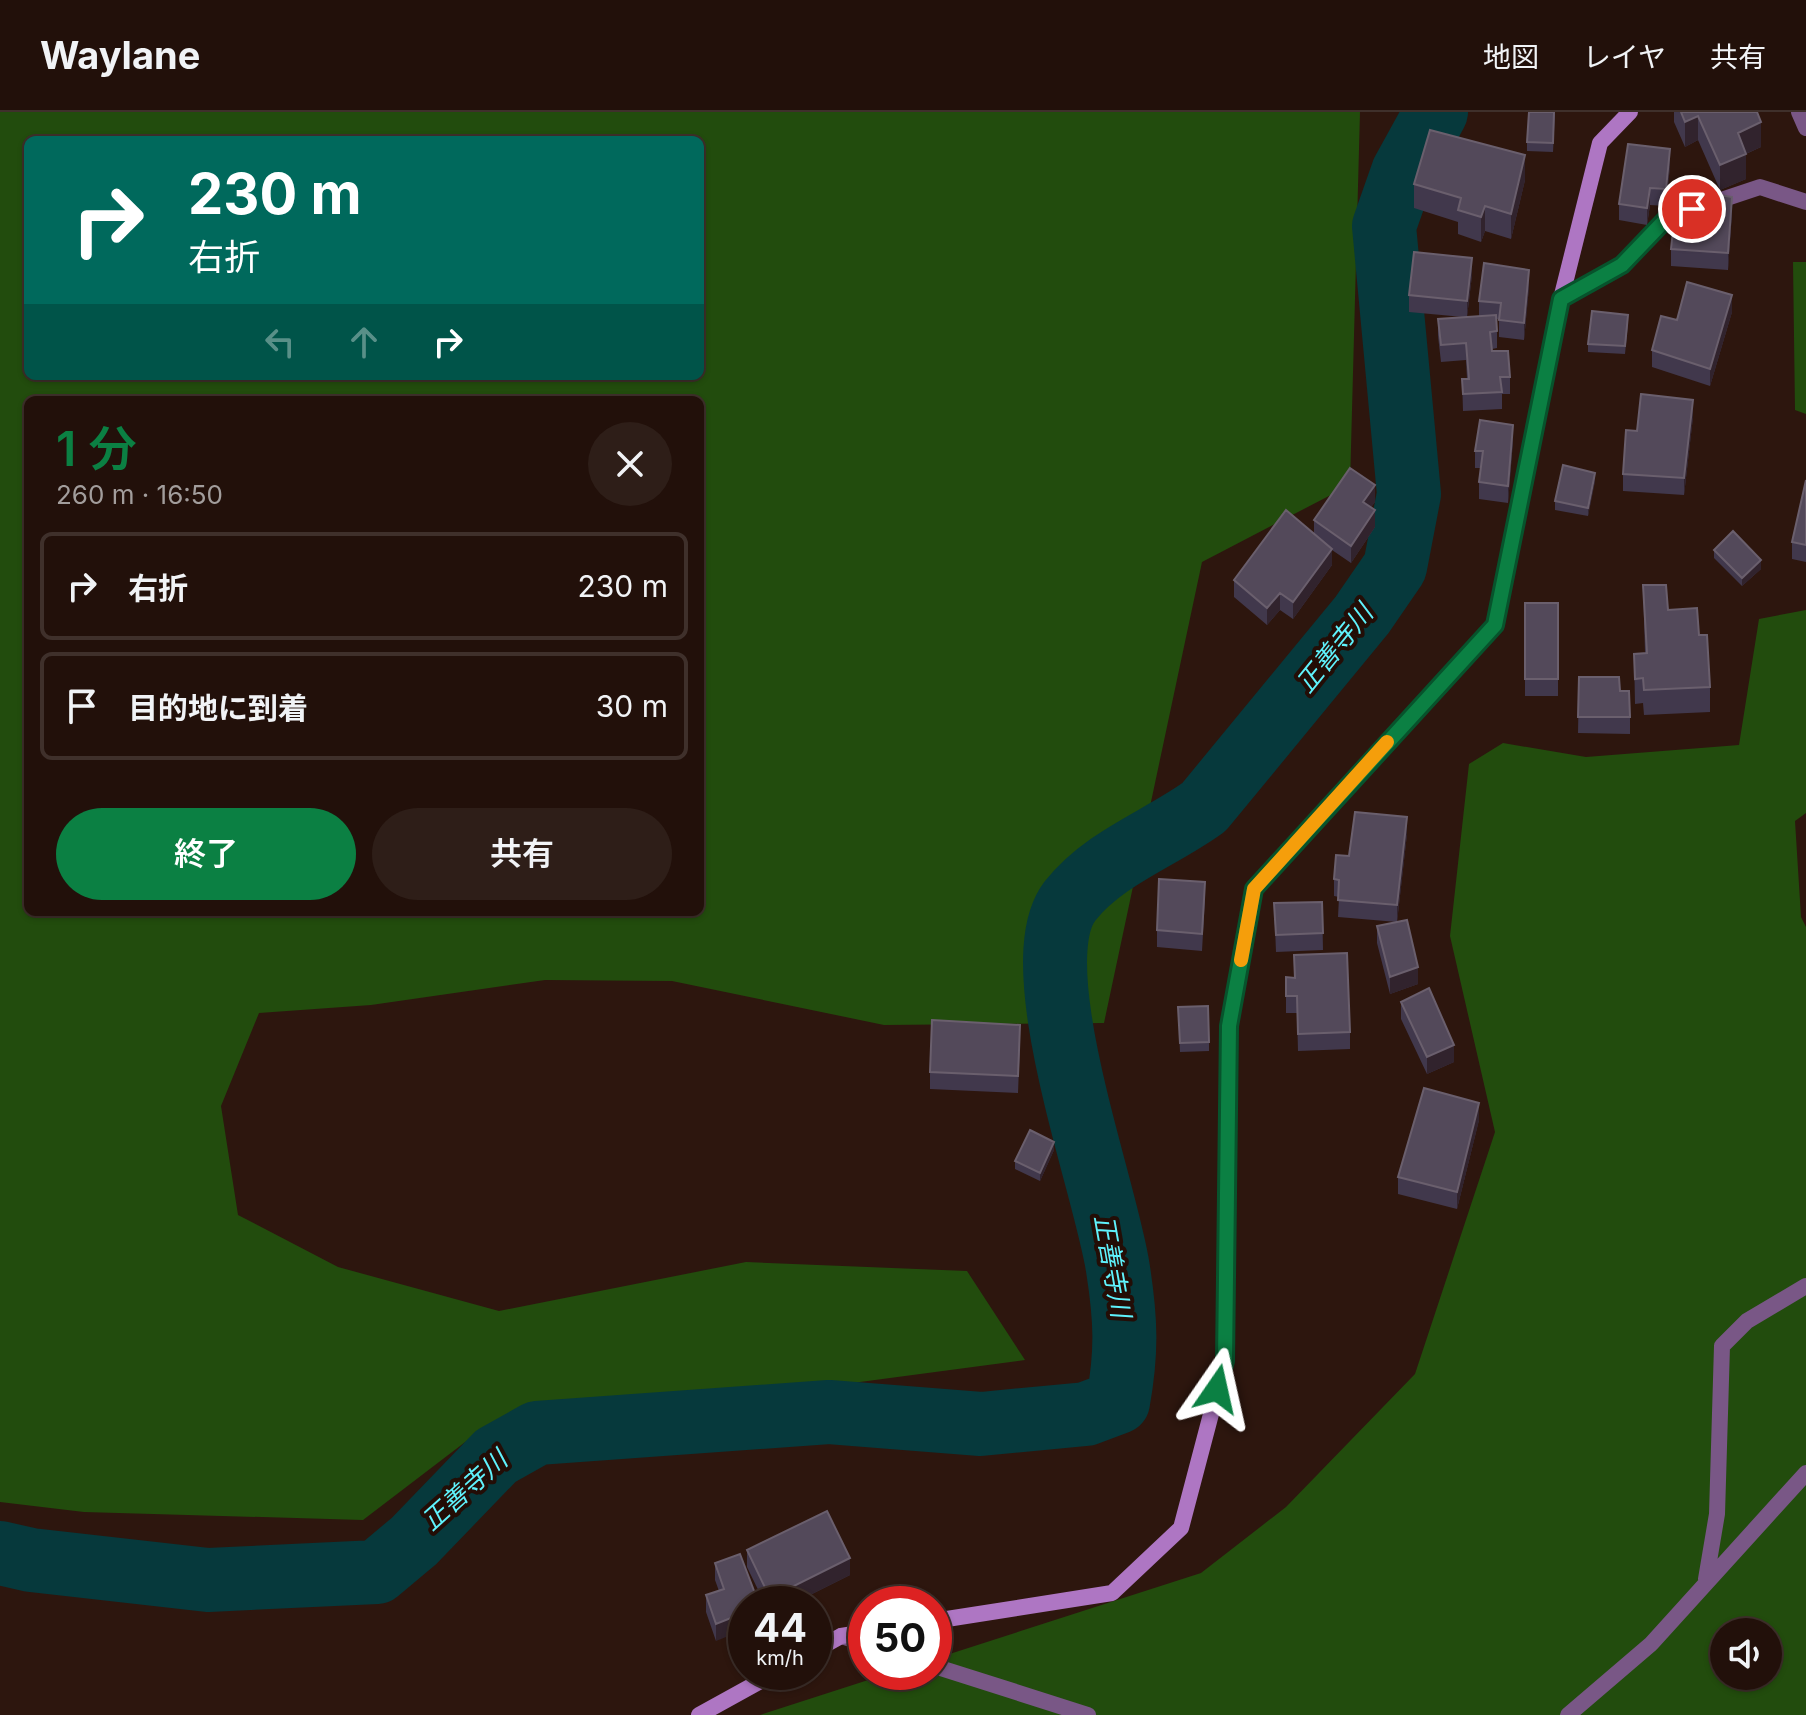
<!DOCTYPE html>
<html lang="ja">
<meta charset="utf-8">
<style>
:root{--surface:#22100a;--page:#2e1e18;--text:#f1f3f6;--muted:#a29d9c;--line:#3f302b;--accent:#0b8043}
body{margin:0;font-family:Inter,"Noto Sans JP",sans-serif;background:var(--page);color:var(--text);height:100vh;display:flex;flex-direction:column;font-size:30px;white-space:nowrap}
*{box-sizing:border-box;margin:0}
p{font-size:26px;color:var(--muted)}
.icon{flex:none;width:44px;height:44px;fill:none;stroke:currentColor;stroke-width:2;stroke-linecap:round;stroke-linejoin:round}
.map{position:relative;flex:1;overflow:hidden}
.side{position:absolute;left:24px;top:284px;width:680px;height:520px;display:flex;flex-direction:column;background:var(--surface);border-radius:12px;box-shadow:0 2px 6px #0004,0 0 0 2px var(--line)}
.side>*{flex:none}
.banner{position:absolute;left:24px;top:24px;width:680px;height:244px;border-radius:12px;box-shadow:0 2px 6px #0004,0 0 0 2px var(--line);background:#00695c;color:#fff;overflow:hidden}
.controls{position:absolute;left:1710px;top:1506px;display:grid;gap:16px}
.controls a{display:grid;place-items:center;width:72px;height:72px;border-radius:50%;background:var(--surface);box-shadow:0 2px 6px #0004,0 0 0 2px var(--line);font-size:40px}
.speed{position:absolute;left:728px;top:1474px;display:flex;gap:16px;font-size:40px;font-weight:700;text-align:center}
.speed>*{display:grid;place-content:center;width:104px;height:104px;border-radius:50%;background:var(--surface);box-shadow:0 2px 6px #0004,0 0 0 2px var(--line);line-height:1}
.speed small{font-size:20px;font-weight:400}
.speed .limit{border:12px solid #d22;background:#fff;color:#111}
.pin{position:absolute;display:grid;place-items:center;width:68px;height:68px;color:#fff;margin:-34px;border:4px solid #fff;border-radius:50%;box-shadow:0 2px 8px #0007}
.me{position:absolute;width:88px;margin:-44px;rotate:11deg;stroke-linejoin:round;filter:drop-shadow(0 0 6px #0008)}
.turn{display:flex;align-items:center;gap:28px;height:168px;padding:0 32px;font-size:36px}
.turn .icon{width:104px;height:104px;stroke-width:2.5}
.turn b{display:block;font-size:56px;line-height:68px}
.lanes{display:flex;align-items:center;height:76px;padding:0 32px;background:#0003;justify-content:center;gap:40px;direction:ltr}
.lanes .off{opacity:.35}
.round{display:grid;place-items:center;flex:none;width:84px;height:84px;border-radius:42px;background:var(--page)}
.overview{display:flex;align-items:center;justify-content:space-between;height:136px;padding:0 32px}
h1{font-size:48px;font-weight:600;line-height:60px;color:var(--accent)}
.button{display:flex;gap:16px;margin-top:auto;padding:16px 32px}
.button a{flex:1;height:92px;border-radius:48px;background:var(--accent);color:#fff;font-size:32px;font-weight:600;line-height:92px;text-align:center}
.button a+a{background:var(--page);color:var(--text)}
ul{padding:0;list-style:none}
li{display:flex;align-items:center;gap:24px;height:108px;margin:0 16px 12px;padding:0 16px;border:4px solid var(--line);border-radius:12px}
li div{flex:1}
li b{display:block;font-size:30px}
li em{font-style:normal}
header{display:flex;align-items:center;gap:48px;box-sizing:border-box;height:112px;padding:0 40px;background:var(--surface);border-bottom:2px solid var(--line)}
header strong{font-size:38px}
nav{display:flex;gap:44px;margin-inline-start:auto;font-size:28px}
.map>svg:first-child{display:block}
.green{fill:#224c0d;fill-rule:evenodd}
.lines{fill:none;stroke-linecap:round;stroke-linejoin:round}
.river{stroke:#06393c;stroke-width:64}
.lane{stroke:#795786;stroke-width:16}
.street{stroke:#795786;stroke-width:16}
.secondary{stroke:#ae76c3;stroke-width:16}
.wall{fill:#41384c}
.shaded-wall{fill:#31232d}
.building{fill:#53495a;stroke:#6a5f6d;stroke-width:2}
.route-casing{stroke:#07532c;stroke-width:20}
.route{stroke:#0b8043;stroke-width:14}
.slow{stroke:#f59e0b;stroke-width:14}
.labels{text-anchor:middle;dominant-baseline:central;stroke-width:8;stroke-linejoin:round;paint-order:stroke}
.water-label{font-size:26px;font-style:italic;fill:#5ff2fc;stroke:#230d06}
</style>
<header>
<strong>Waylane</strong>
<nav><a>地図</a><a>レイヤ</a><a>共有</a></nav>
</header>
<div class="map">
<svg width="1806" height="1603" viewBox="0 0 1806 1603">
<rect width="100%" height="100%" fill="#2d160e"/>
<!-- green -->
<path class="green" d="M0,0H1360L1350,373L1202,450L1104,911L884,913L672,869L545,868L371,893L259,901L221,994L238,1103L338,1155L499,1199L746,1150L967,1159L1025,1248L477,1321L363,1408L84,1400L0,1390ZM28,28H700V264H28ZM28,288H700V800H28Z
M1793,150H1806V302L1795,298Z
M1806,498V701L1795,709L1801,805L1806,815V1603H760L893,1560H934V1547L1201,1461L1286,1395L1415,1262L1495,1020L1450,824L1469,652L1503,631L1586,645L1739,633L1759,507ZM1724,1520H1768V1564H1724Z"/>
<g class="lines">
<!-- river -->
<path class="river" d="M0,1441L31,1448L208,1468L377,1460L414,1429L496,1344L537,1321L829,1300L981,1312L1086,1302L1118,1290C1127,1240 1126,1208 1118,1157C1107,1079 1021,853 1070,789C1105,745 1160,727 1204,695L1362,503L1395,455L1409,382L1384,114L1403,60L1436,0"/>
<!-- lane -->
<path class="lane" d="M1561,187L1622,153L1667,106L1760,75L1806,90"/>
<!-- street -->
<path class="street" d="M1799,0L1806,16
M1706,1467L1717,1402L1722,1234L1747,1209L1806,1174
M841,1524L866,1532
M934,1554L1088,1603
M1568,1603L1651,1532L1806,1361"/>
<!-- secondary -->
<path class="secondary" d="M934,1509L1112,1481L1181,1416L1225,1249L1229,914L1254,777L1495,513L1561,187L1600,31L1630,0
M814,1539L841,1524L866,1520
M699,1603L777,1560"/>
</g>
<!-- wall -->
<path class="wall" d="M1555,0L1553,40L1527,39V30Z
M1674,0H1757L1761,35L1746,42V67L1720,78L1698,28L1685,35L1674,10Z
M1670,54L1666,94L1650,93L1647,113L1619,108V92Z
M1525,68L1511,127L1485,119L1481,130L1458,122V110L1414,96V72Z
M1706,94L1732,101L1728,158L1671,154V137Z
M1472,163L1467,205L1479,204V189L1529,175L1524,228L1499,225V208L1497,207V236L1492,237V239L1510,265V282H1502V297L1463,299L1462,267H1467L1466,248L1441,250L1438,224V207L1463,205L1409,200V183Z
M1732,200L1710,274L1652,255V238L1677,208Z
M1628,212L1625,242L1588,240V232Z
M1693,305L1684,383L1623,379V362Z
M1513,329L1508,391L1479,387V370L1481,356H1475V339Z
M1806,368V450L1792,447V430Z
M1595,369L1588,404L1555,398V389Z
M1375,390L1371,395L1375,415L1351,451L1332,438V453L1293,507L1280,498L1267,513L1234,485V468L1314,421V408Z
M1714,438L1761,457L1742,474L1714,446Z
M1643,473L1668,498L1699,523L1710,575V600L1644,603L1643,591L1635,592L1634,542L1645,541Z
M1525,491H1558V584H1525Z
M1579,565L1620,579L1630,605V622L1578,621Z
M1407,722L1397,810L1338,805L1339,785L1334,784V767L1349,744Z
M1205,786L1202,839L1157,835V818Z
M1322,790L1323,838L1276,840L1274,791Z
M1377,814L1418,872L1390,882L1377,831Z
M1294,843L1350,920V937L1298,939L1297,901H1286V865L1295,866Z
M1401,890L1454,950L1427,962L1401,907Z
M1178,895L1209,930V939L1180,940Z
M1020,930L1018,981L930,977V960Z
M1479,1008L1457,1097L1398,1082V1065Z
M1054,1038L1040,1069L1015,1057V1049Z
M747,1438L850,1463L792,1492H765L747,1455Z
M740,1442L716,1529L706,1500V1483L719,1479L715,1468V1451Z"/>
<!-- shaded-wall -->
<path class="shaded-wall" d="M1698,4V28L1685,35V10Z
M1761,10V35L1743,43L1746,42V67L1720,78V53L1738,21Z
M1670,37V54L1666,94V77Z
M1525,43V68L1511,127V102Z
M1650,76V93L1647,113V96Z
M1732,85V101L1728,158V141Z
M1485,94V119L1481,130V105Z
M1472,146V163L1467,205V189Z
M1529,158V175L1524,228V211Z
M1732,183V200L1710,274V257Z
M1693,288V305L1684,383V366Z
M1513,313V329L1508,391V374Z
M1595,361V369L1588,404V396Z
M1375,373V390L1363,406V390Z
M1375,398V415L1351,451V434Z
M1332,437V453L1293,507V490Z
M1761,448V457L1742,474V466Z
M1280,481V498L1267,513V496Z
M1407,705V722L1397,810V793Z
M1418,855V872L1390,882V865Z
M1454,933V950L1427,962V945Z
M1479,991V1008L1457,1097V1080Z
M1054,1030V1038L1040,1069V1061Z
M850,1446V1463L792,1492H770V1486Z
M746,1500V1517L716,1529V1512Z"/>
<!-- building -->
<path class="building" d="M1529,0H1554L1553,31L1527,30Z
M1681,0H1757L1761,10L1738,21L1746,42L1720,53L1698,4L1685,10Z
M1430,18L1525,43L1511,102L1485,94L1481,105L1458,98L1461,86L1414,72Z
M1628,32L1670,37L1666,77L1650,76L1647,96L1619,92Z
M1707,81L1732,85L1728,141L1671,137L1676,91L1706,94Z
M1414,140L1472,146L1467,189L1409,183Z
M1484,151L1529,158L1524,211L1499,208L1501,191L1479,189Z
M1687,170L1732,183L1710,257L1652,238L1661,204L1677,208Z
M1592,199L1628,203L1625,234L1588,232Z
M1496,203L1497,219L1490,220L1492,239H1508L1510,265H1500L1502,280L1463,282L1462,267H1469L1466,231L1441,233L1438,207Z
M1641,282L1693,288L1684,366L1623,362L1626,318L1637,319Z
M1480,308L1513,313L1508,374L1479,370L1483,339H1475Z
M1563,353L1595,361L1588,396L1555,389Z
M1350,356L1375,373L1363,390L1375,398L1351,434L1314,408Z
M1806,368V433L1792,430Z
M1286,398L1332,437L1293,490L1280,481L1267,496L1234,468Z
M1733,419L1761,448L1742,466L1714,438Z
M1643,473H1666L1668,498L1697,496L1699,523H1707L1710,575L1644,578L1643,566L1635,567L1634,542L1647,541Z
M1525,491H1558V567H1525Z
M1579,565H1619L1620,579H1629L1630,605H1578Z
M1355,700L1407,705L1397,793L1338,788L1339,768L1334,767L1336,743L1349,744Z
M1159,767L1205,770L1202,822L1157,818Z
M1322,790L1323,821L1276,823L1274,791Z
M1407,808L1418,855L1390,865L1377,814Z
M1347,841L1350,920L1298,922L1297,884H1286V865L1295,866L1294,843Z
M1429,876L1454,933L1427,945L1401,890Z
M1208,894L1209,930L1180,931L1178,895Z
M932,908L1020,913L1018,964L930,960Z
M1424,976L1479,991L1457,1080L1398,1065Z
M1030,1018L1054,1030L1040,1061L1015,1049Z
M827,1399L850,1446L770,1486L747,1438Z
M740,1442L759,1492H746V1500L716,1512L706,1483L724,1477L715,1451Z"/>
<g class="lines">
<defs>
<path id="route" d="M1217,1277L1225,1249L1229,914L1254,777L1495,513L1561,187L1622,153L1667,106L1692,97"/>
</defs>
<!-- route casing -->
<use href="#route" class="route-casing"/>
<!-- route -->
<use href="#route" class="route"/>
<!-- slow -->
<path class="slow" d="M1241,848L1254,777L1387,630"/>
</g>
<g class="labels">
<!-- water labels -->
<g class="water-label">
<text transform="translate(1334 536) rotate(-51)">正善寺川</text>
<text transform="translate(1113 1154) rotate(80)">正善寺川</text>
<text transform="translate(464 1378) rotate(-42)">正善寺川</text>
</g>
</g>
</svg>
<div class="controls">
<a><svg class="icon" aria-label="sound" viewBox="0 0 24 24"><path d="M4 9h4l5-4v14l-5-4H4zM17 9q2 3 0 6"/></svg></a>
</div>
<div class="speed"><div>44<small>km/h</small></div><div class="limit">50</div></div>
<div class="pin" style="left:1692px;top:97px;background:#d93025"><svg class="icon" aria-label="arrive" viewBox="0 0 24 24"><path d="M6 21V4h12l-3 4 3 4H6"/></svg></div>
<svg class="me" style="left:1217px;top:1277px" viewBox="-20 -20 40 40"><path d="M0-17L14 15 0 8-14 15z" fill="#0b8043" stroke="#fff" stroke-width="4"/></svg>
<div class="banner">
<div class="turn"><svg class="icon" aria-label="right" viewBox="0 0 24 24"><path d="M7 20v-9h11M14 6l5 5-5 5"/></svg><div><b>230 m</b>右折</div></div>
<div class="lanes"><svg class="icon off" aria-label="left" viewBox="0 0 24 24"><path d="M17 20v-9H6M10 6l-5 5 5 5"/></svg><svg class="icon off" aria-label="ahead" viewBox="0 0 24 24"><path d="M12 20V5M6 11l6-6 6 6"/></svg><svg class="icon" aria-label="right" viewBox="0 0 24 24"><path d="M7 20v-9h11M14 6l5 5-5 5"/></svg></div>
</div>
<section class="side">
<div class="overview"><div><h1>1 分</h1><p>260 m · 16:50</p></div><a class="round"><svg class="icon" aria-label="close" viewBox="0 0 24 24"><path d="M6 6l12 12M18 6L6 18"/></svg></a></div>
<ul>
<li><svg class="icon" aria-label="right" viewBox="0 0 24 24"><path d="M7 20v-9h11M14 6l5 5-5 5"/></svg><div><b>右折</b></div><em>230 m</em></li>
<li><svg class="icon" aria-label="arrive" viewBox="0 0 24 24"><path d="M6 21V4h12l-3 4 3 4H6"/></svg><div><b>目的地に到着</b></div><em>30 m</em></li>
</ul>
<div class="button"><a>終了</a><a>共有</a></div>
</section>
</div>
